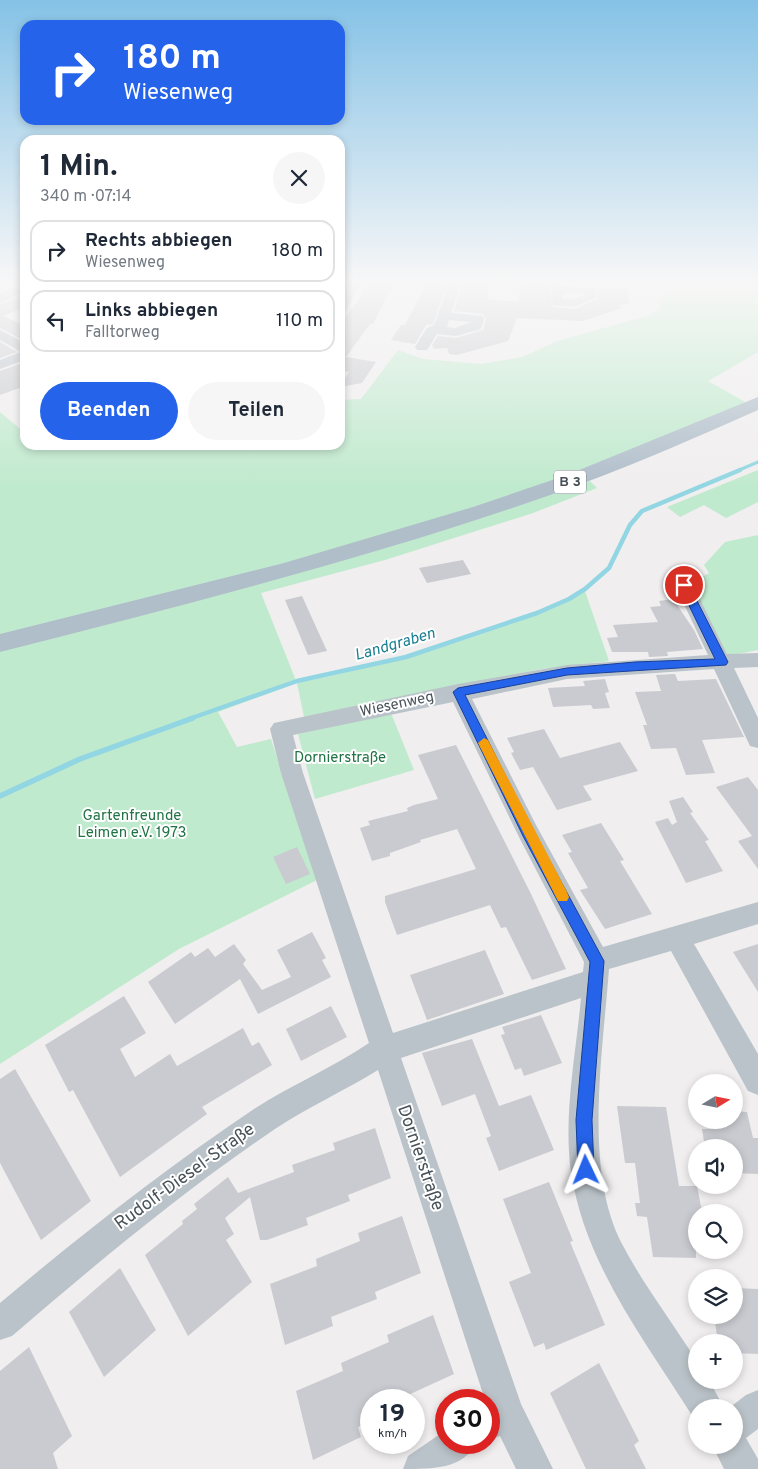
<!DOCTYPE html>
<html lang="de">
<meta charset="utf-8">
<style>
:root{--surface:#fff;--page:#f6f6f7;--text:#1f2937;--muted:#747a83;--line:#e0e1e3;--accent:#2563eb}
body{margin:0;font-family:Overpass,sans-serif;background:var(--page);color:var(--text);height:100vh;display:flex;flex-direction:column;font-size:19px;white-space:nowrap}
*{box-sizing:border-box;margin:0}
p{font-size:16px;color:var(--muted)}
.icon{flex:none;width:28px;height:28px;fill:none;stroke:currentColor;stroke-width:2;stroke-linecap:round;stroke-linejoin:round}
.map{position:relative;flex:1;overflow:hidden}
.sheet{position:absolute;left:20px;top:135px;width:325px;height:315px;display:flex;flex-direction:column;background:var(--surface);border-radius:15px;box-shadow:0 2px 8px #0003}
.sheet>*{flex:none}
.banner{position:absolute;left:20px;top:20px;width:325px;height:105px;border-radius:15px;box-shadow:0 2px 8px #0003;background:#2563eb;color:#fff;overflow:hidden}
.needle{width:32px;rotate:80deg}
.tools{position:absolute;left:688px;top:1074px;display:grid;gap:10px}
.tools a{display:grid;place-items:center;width:55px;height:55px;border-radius:50%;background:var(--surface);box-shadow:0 2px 8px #0003;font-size:25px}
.speed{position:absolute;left:360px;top:1389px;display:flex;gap:10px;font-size:25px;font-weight:700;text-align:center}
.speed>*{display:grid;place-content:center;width:65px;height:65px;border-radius:50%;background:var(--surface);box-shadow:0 2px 8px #0003;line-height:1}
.speed small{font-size:12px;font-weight:400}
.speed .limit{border:8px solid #d22;background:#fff;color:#111}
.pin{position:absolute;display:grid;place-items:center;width:42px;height:42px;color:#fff;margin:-21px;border:2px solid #fff;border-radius:50%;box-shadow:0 1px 5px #0007}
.me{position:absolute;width:55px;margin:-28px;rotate:358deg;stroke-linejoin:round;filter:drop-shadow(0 0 4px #0008)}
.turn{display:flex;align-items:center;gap:18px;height:105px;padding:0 20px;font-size:22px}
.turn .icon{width:65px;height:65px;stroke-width:2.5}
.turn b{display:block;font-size:35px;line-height:42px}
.round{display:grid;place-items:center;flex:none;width:52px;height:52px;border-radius:26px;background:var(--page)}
.head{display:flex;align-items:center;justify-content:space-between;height:85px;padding:0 20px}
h1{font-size:30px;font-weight:700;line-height:38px}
.button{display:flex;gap:10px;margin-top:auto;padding:10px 20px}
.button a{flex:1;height:58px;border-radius:30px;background:var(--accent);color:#fff;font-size:20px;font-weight:700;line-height:58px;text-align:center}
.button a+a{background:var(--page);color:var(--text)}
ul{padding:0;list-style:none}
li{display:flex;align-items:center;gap:15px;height:62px;margin:0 10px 8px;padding:0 10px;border:2px solid var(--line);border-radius:15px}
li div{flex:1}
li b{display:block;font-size:19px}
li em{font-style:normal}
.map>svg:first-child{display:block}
.green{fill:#c0eace}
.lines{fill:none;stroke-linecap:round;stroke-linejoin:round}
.stream-far2{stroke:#91d6e2;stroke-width:3}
.stream-far1{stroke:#91d6e2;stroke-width:4.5}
.stream{stroke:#91d6e2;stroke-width:5.5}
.building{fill:#c9cbd0}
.minor{fill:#bac3c9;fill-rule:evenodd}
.major{fill:#b0beca;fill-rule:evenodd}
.route{fill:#2563eb;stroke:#184099}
.slow{fill:#f59e0b}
.labels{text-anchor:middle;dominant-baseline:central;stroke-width:4;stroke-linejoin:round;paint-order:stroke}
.shield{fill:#fff;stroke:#7f868b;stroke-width:1}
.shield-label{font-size:14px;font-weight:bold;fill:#485259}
.street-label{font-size:15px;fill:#485259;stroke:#fff}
.park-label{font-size:15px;fill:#207345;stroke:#fff}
.water-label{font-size:16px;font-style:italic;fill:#1a7f92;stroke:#fff}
.near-street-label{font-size:18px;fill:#485259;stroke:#fff}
</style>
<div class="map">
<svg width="758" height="1469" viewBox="0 0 758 1469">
<rect width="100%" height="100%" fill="#f0eeee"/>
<!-- green -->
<path class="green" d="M669,281H758V352L708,381L747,403C508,511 253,574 0,636V412L25,433V445H340V400L361,399L398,350L423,359L481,364L522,357L558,341L650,315L660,308L659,301L669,291Z
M758,470V502L726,518L704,505L680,517L667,507Z
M590,481L597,488L533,513L385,560L261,593L297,683C396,663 494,636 585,591L609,661L542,669L304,717L297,683L218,712L237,747L271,739L317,880L179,949L0,1064V651L447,528Z
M758,535V650L728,656L691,583L709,573L704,565L725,542Z
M391,713L414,770L315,799L298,734Z"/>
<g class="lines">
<!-- stream-far2 -->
<path class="stream-far2" d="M737,471L758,462"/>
<!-- stream-far1 -->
<path class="stream-far1" d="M189,719L297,681L406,657L537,613L569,599L585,589L609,568L630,525L642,511L740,470"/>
<!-- stream -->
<path class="stream" d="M0,796L80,759L193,718"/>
</g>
<!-- building -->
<path class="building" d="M367,281L394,282L373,324H370L346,357L376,362L362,383L340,387L349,372L340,370V325L355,304H357Z
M424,281H448L433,324L426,325L415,344L391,340L401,325H405L422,292Z
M464,281H489L487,299L518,302L521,281H548L553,307L575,309L598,299L597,287L628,289L629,303L619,306L622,308L583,321L517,318L508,341L457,355L449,354L447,348L434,349L432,345L438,336L456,338L483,330L486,320L483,314L454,311Z
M22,295L25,296V307L3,316L25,326V341L0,328V305Z
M0,342L17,352L0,358Z
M25,362V386L0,395V371Z
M463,560L471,574L427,583L419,568Z
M302,596L327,651L308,655L285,600Z
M673,599L694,630L703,649L667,652L668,656L649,657L648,652H612L607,638L618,637L613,625L658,622L650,607L661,606L659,601Z
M675,674L678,681L716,679L744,737L702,740L715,773L686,775L676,748L651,749L643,725H647L635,692L661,691L656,675Z
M605,679L609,692L605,693L610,708L593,709L591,705L553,707L548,688L585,686L583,681Z
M544,729L560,758L620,742L638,771L583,786L592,800L557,810L533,767L520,770L511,753L514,752L507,738Z
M456,745L531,894L566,969L532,980L506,927L501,928L490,905L397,935L385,902V896L476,869L457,829L420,840L421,842L390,853V856L372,861L360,828L370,825L368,821L408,811L407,808L414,805L438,799L418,755Z
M748,777L758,790V869L738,841L752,836L716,787Z
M683,797L693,812L690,813L709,840L705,841L723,871L686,883L655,822L668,818L672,825L677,822L669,801Z
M601,823L624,860L620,861L652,914L605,929L580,890L588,888L568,853L572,852L562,835Z
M297,847L310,874L286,884L273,857Z
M312,932L326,958L322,960L331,977L258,1014L240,979L175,1024L148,982L191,952L195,957L208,948L215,957L234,944L246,960L243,964L262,990L291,977L277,950Z
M758,944V992L733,952Z
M485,950L504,994L427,1020L410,975Z
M124,996L146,1033L120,1049L135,1077L170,1054L177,1066L243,1028L252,1046L259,1042L272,1065L202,1107L207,1114L120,1177L73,1090L69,1092L45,1045Z
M331,1006L347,1037L301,1061L286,1029Z
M541,1015L562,1063L524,1076L521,1068L515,1070L501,1035L505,1034L502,1027Z
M472,1039L499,1106L531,1095L554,1150L499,1171L486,1138L491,1136L475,1094L442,1106L422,1053Z
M15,1069L91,1201L41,1240L0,1163V1079Z
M617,1106L666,1107L679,1186H697L702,1212H696V1258L653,1257L647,1217L637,1216L635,1203H640L635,1163H625Z
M734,1111L747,1112L753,1138H758V1174L734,1173V1148H705L702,1129H718L716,1120H734Z
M375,1128L391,1178L348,1195L350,1201L306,1218L308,1225L267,1240H260L250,1197L225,1218L234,1234L226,1240L252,1282L188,1336L145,1255L183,1224L182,1221L197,1209L194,1204L228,1177L238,1193L294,1172L292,1165L335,1150L333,1143Z
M549,1182L573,1241L570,1242L605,1325L546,1350L544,1343L534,1347L509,1282L531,1273L503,1199Z
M402,1216L421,1273L375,1292L377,1299L331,1317L333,1326L285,1345L270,1284L317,1266L316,1259L360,1241L358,1233Z
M120,1268L156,1330L104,1377L69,1312Z
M734,1288L758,1289V1354L734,1353V1342H718L714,1315H734Z
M433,1315L454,1374L406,1396L407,1400H371V1421L358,1427L361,1437L313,1460L296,1391L343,1371L341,1363L389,1342L387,1335Z
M29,1347L72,1436L53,1453L58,1469H0V1371Z
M599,1363L639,1441L634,1445L646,1469H586L550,1393Z"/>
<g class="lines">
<!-- minor -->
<path class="minor" d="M350,281H362L346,310L340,314V299Z
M450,281H462L451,313L483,316L484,319L481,329L456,336L437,334L427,350H417L415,347L427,328L434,325ZM449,320L471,322L455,328L447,327Z
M550,281H562V286L595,288L597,297L574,307L553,305ZM563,293L585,294V295L573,299H563Z
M25,282V291L0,303V294Z
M0,330L25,343V360L0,369V360L21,352L0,340Z
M684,579L690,581L693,585L727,654L758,653V667L734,668L758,718V748L750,746L714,669L567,679L472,699L536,825L603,947L758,902V924L694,944L758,1054V1095L748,1091L671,951L609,969C603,1052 583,1169 622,1244C643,1284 672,1322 696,1360V1380H709L724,1408H696L695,1420C646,1342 585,1265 571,1172C563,1117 576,1053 581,998L401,1058L521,1404L553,1469H516L500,1436L489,1440V1400H485L378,1070C344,1091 308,1107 275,1129C182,1192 97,1263 12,1336L0,1340V1303C82,1234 165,1169 254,1109C291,1085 332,1068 369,1043L281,773L270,729L274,723L458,684L567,665L708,655L675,585L678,581ZM453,702L520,839L584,962L583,972L393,1033L303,773L293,735Z
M758,1390V1429L746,1438L758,1459V1469H724L712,1445H734V1408H729L746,1395Z
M446,1430V1442H477C464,1469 433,1469 403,1469L408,1456Z"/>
<!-- major -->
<path class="major" d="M758,397V410C699,436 641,462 581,484C391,553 195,602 0,652V634L284,563L473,507L567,475Z"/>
</g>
<!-- sky -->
<linearGradient id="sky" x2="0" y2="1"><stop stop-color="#85c2e6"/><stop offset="0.58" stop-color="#f8f7f7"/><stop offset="1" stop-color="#f8f7f7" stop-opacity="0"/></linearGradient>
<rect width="758" height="486" fill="url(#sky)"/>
<!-- route -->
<path class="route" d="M684,582L689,585L728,662L726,665L567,675L465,695L532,828L604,961L592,1120L594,1170L591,1175L586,1178L580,1175L578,1170L576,1120L590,962L523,836L453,692L458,688L567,668L635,662L715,659L679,585Z"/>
<!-- slow -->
<path class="slow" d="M484,738L488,740L567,892L569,897L567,901H558L478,743Z"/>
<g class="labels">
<!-- shield labels -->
<rect class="shield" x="554" y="470.5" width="32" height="23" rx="4"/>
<g class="shield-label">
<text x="570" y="482">B 3</text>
</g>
<!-- street labels -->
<g class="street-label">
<text transform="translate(397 705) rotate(-12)">Wiesenweg</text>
</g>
<!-- park labels -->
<g class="park-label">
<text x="340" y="758">Dornierstraße</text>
<text x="132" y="816">Gartenfreunde<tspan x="132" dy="17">Leimen e.V. 1973</tspan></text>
</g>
<!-- water labels -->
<g class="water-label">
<text transform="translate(395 645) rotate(-16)">Landgraben</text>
</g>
<!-- near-street labels -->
<g class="near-street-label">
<text transform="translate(420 1158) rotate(71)">Dornierstraße</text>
<text transform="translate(185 1177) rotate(-36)">Rudolf-Diesel-Straße</text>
</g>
</g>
</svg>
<div class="tools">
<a><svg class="needle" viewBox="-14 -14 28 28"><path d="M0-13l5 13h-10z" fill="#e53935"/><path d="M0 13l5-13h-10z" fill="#747a83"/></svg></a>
<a><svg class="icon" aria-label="sound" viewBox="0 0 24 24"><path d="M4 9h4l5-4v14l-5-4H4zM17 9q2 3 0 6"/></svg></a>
<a><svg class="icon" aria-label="search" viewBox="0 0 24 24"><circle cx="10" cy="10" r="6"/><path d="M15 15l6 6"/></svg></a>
<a><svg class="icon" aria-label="layers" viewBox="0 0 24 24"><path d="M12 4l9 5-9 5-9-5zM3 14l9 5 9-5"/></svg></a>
<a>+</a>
<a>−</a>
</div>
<div class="speed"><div>19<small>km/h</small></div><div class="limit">30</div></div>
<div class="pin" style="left:684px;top:585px;background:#d93025"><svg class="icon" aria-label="arrive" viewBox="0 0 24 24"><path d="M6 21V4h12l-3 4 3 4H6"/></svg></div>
<svg class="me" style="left:586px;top:1170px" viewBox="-20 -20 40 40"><path d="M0-17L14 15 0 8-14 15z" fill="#2563eb" stroke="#fff" stroke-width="4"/></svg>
<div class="banner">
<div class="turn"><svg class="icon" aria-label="right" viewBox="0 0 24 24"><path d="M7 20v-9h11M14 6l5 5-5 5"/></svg><div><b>180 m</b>Wiesenweg</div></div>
</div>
<section class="sheet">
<div class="head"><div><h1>1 Min.</h1><p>340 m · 07:14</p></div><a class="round"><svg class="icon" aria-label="close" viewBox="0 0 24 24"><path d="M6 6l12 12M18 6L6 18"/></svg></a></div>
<ul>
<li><svg class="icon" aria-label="right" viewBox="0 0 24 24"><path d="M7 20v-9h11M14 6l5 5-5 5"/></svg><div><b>Rechts abbiegen</b><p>Wiesenweg</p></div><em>180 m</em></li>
<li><svg class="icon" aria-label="left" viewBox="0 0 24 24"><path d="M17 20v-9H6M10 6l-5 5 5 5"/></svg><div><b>Links abbiegen</b><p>Falltorweg</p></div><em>110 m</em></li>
</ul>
<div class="button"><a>Beenden</a><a>Teilen</a></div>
</section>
</div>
